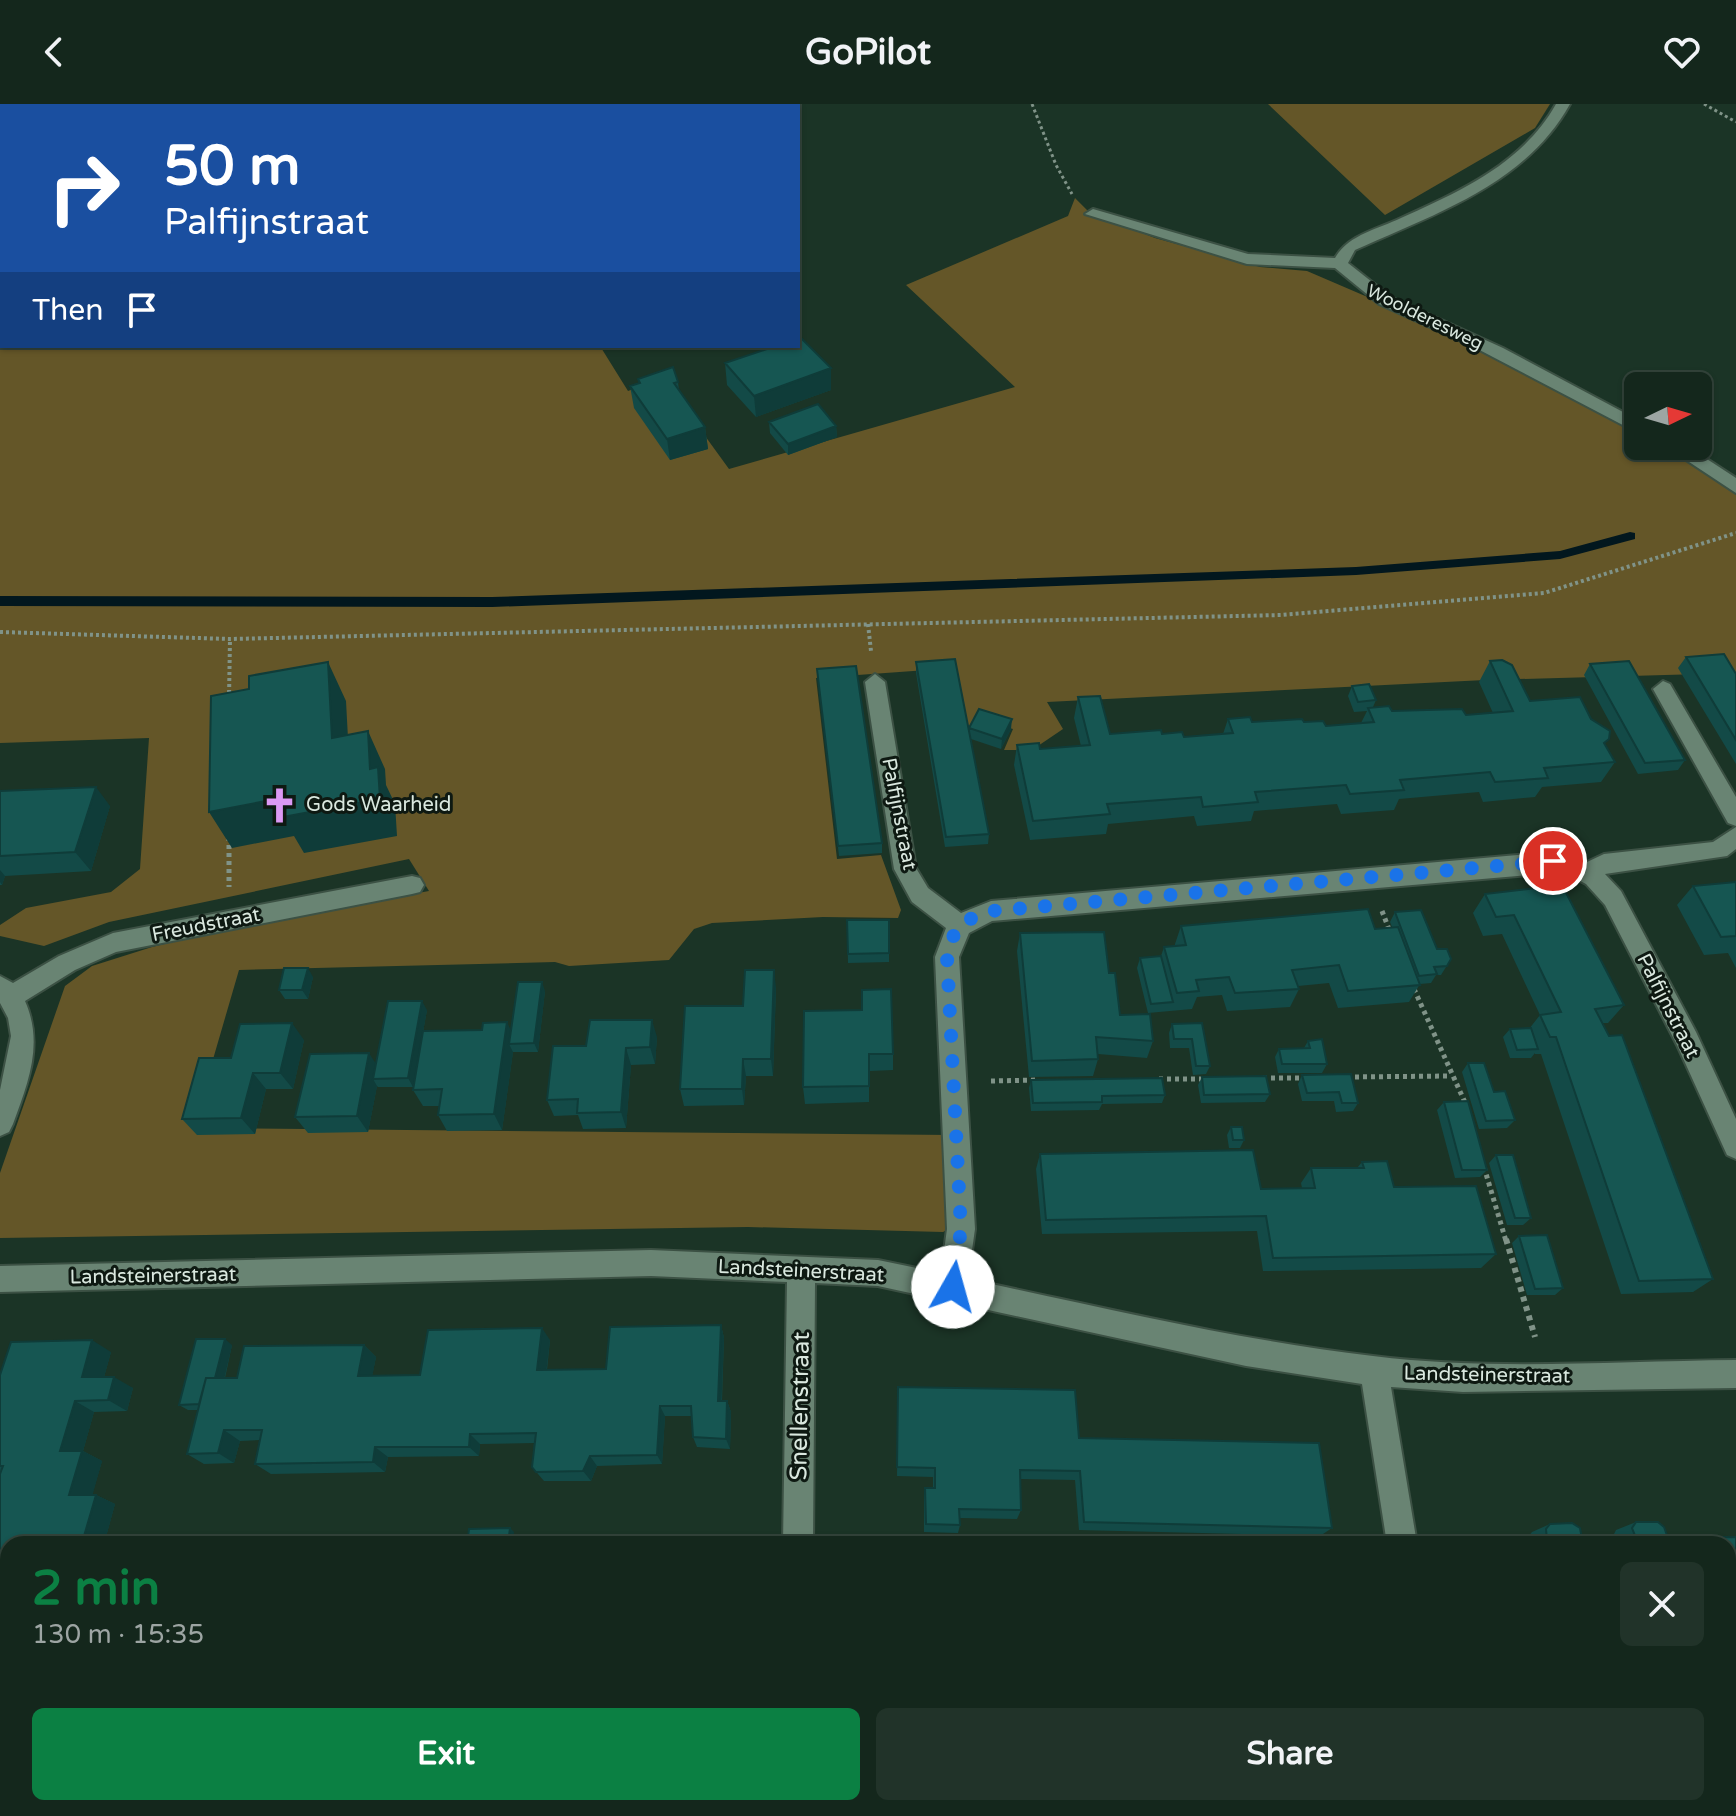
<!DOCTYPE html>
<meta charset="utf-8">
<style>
:root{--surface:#14271c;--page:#213329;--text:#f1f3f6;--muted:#9da5a3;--line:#33443b;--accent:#0b8043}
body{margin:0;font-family:"Varela Round",sans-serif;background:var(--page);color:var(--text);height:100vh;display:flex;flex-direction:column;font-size:30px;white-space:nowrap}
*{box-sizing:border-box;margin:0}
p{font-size:26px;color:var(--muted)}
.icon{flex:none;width:44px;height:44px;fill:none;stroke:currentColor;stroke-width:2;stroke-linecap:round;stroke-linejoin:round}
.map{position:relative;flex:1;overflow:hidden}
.panel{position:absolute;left:0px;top:1432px;width:1736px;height:280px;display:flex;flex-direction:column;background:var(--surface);border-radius:24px 24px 0 0;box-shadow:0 2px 6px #0004,0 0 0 2px var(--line)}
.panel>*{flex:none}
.banner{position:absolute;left:0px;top:0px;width:800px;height:244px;box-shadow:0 2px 6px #0004,0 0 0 2px var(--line);background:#1a4fa0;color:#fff;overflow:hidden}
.needle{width:52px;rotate:85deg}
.fabs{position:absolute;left:1624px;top:268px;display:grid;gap:16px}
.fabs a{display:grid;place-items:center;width:88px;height:88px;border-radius:12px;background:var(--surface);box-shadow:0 2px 6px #0004,0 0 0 2px var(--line);font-size:40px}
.pin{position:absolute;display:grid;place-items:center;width:68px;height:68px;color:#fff;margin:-34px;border:4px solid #fff;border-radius:50%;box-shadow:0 2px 8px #0007}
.me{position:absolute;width:88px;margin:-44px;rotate:7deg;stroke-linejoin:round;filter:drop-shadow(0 0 6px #0008)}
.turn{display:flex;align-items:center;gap:28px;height:168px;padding:0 32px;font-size:36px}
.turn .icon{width:104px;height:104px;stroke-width:2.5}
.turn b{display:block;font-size:56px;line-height:68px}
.then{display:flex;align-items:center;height:76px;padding:0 32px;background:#0003;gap:16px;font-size:30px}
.round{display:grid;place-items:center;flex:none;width:84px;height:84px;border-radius:12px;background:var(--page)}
.summary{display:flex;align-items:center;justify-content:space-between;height:136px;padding:0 32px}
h1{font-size:48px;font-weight:700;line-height:60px;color:var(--accent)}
.cta{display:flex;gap:16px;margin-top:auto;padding:16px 32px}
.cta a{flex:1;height:92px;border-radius:12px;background:var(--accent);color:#fff;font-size:32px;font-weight:700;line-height:92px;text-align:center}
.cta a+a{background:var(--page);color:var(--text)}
header{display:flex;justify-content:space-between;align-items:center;height:104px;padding:0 32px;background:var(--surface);font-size:36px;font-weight:700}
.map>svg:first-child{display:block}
.green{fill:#645628}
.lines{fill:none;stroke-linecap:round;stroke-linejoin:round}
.stream{fill:#02171e;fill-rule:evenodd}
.minor-casing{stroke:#3c5144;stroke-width:4}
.path-far3{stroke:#809388;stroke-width:3;stroke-dasharray:3 3;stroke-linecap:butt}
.path-far2{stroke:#809388;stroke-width:4;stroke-dasharray:3 3;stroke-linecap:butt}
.path-far1{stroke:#809388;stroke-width:5;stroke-dasharray:4 4;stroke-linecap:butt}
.path{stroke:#809388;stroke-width:6;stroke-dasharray:5 5;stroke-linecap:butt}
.minor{fill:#698473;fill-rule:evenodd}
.wall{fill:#134a47}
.shaded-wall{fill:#0f3c39}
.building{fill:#165652;stroke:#0f3c39;stroke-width:2}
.route{stroke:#1a73e8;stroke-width:14;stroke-dasharray:0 25.2}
.labels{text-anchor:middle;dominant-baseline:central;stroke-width:6;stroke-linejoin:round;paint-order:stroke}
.far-street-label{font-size:18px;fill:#dae8df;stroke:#0e1912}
.poi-label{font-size:20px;fill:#dae8df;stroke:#0e1912;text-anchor:start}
.street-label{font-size:20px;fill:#dae8df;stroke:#0e1912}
.near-street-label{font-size:24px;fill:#dae8df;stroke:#0e1912}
</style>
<header><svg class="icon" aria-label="back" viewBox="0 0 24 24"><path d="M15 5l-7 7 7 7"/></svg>GoPilot<svg class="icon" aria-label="heart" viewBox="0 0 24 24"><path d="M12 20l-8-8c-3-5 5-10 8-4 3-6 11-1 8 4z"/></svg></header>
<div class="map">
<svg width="1736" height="1712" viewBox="0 0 1736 1712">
<rect width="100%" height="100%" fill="#1b3426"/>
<!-- green -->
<path class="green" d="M0,0L145,2H2V242H600L628,287L663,274L729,365L1015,283L906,181L1068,112L1075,94L1089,108L1155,134L1260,163L1307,167L1449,228L1638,327V342H1664L1731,385L1736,391V569L1485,576L1047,598L1063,625L1032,646H1004L1013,625L978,615L968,631L955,564L816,574L837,755L881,751L901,806L898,814L823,813L712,819L694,825L669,856L569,862L555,858L239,866L193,1024L952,1031V1123L943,1128L748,1123L0,1134V1069L65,882L92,862L152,843L256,818L429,787L409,755L109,818L44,842L0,832V821L26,804L111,788L140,765L149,634L0,639Z
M1268,0H1550L1535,24L1385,111Z"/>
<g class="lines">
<!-- stream -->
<path class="stream" d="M1630,428L1635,429V435L1560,455L1356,471L492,503L0,502V492L492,493L1356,463L1560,447Z"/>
<defs>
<path id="minor" d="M1556,0H1570C1526,80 1434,110 1355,146L1348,159L1391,193L1503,244L1638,316V329L1470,241L1379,200L1335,164L1247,160L1085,110L1093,105L1248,150L1335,154C1348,131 1378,125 1401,114C1461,87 1523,59 1556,0Z
M1665,342H1687L1736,374V389Z
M875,570L885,578L916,764L928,784L961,809L991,797L1553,748L1587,758L1604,750L1713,738L1736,723V745L1727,752L1605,770L1621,787L1696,928L1736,1015V1055L1727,1051L1677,941L1605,801L1586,780L1563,768L992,817L969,829L959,853L975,1125L968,1175C1102,1203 1236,1236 1373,1252C1492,1267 1616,1257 1736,1256V1284L1463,1288L1391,1283L1417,1440H1387L1362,1280L1246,1262L878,1182L815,1179L813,1440H783L787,1178L651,1172L0,1188V1162L651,1146L878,1156L941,1169L947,1125L935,853L946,824L912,798L894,765L865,578Z
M1663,577L1670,580L1736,693V722L1728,719L1653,585Z
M412,772L420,774L424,781L420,788L412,790L116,848L75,866L25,897C44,940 28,979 13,1020L9,1028L0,1032V986L11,932L8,914L0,899V872L13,879L59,852L113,829Z
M778,1704H812V1712H778Z
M1432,1704H1466L1468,1712H1434Z
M1652,1704H1684L1687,1712H1653Z"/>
</defs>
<!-- minor casing -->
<use href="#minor" class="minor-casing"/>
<!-- path-far3 -->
<path class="path-far3" d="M1032,0L1056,61L1072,90
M1704,0L1736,18"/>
<!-- path-far2 -->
<path class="path-far2" d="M868,520L871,547
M0,528L230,535L1281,511L1544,489L1736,429
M229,595L230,535"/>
<!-- path-far1 -->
<path class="path-far1" d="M229,733V783
M1382,807L1390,828
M1414,885L1467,1003
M1347,973L1450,972
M1263,974H1305
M1159,975H1205
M991,977L1037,976
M1484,1063L1506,1137"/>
<!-- path -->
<path class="path" d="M1506,1135L1535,1233"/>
<!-- minor -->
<use href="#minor" class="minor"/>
</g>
<!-- wall -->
<path class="wall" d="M725,259L831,286L756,313L727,281Z
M638,275L678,278L679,287L705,323L708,345L670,356L634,304L630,282L639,280Z
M769,318L836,322L837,333L788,351L770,329Z
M1686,553L1736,570V660L1678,564Z
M1490,557L1530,597L1605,641L1615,658L1601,678L1542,683L1535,693L1483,698L1479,688L1399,695L1394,706L1341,710L1337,700L1254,707L1251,717L1197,722L1194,712L1108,720L1106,730L1030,736L1014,661L1017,641L1040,645L1081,642L1074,614L1078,593L1110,630H1162L1184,633L1223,630L1228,615L1252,618H1304L1326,622L1361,619L1367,607L1354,608L1348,592L1352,582L1376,596L1373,603L1392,607L1466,611L1493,609L1479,578Z
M916,558L969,627V624L1011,625L1001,645L971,635L989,730L988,740L945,743L916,569Z
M1590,560L1685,656L1678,666L1638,670L1584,571Z
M817,565L882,739V749L839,752Z
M0,687L110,702L91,767L5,772L2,781H0Z
M1736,778V864L1728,849L1704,851L1677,801L1693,782Z
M1562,781L1624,901L1608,919H1602L1713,1175L1693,1188L1621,1190L1541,950H1535V949L1531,954H1510L1503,933L1510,925H1529L1540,911L1502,830L1483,832L1473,809L1485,790Z
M1395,808L1437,845L1451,855L1441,871H1436L1431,879L1420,880L1409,898L1338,904L1329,879L1298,882L1299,885L1290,903L1227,907L1222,891L1197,893L1192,905L1148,909L1137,864L1140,854L1161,852L1164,843L1175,842V840L1181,822L1375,825L1392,823L1390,818Z
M847,816H889V858L848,859Z
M1020,829L1153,937L1147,954L1098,950V955L1093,972L1029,973L1017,847Z
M313,873L308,895H285L279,886Z
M776,884L773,972H746L744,1001L684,1002L680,985L743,902Z
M545,887L538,948H513L502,1026L447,1027L438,1011L439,1002H423L413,986L511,926Z
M427,906L413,983H378L377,982L368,1028L308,1029L295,1013L376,959Z
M862,906L893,950V966L869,967V998L805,1000L803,983Z
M1202,919L1210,962L1206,970L1193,971L1189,944H1170L1169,929L1172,920Z
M657,933L655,960L631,961L626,1024L583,1025L578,1011L554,1012L547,996L586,942Z
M304,936L293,985H266L255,1030L197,1031L182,1015L231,954Z
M1308,937L1327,960L1322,969H1278L1275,953L1279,945L1304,944Z
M1468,959L1494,988L1515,1016L1507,1024L1479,1025L1462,968Z
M1351,970L1358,999L1353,1007L1336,1008L1334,997H1302L1298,980L1302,971Z
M1202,973L1270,990L1265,998L1201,999L1198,981Z
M1031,976L1165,991L1162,999L1102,1000L1099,1006L1031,1007L1029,984Z
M1444,998L1487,1066L1480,1073L1455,1074L1437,1006Z
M1231,1023L1244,1036L1240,1044H1229L1227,1031Z
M1040,1050L1261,1085L1302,1084L1301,1079L1311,1064H1357L1362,1058L1394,1083L1496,1150L1481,1164L1263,1167L1257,1127L1042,1130L1036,1065Z
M1496,1051L1531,1114L1523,1121H1507L1489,1059Z
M1519,1132L1563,1184L1555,1191H1527L1512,1139Z
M721,1221L724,1234L722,1297H727L731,1308L730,1345L697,1343L693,1333L692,1312H665L662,1360L597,1362L591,1377H544L532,1363L534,1339L480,1340L479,1352L388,1353L385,1368L271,1370L255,1360L260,1336L240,1337L234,1359L204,1360L187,1350L198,1306H188L179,1301L232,1241L225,1274H237L364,1241L376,1253L372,1272L420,1271L550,1236L547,1266L606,1265Z
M111,1248L104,1273L133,1284L127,1307L94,1308L83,1347L102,1357L92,1391H96L115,1400L104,1440H8V1641H0V1271Z
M898,1283L1079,1334L1332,1424L1320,1432L1079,1426L1075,1376L1020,1375L1021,1406L1017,1415L960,1414V1421L958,1429L924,1428V1393L925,1384H933V1373L897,1372Z
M1636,1418L1668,1434L1736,1433V1531H1728V1440H1529L1528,1433L1532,1428L1550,1420L1582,1435H1614L1613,1432L1616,1426Z
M1736,1588V1630L1728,1605V1589Z
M1731,1661H1736V1679Z
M1157,1704H1189L1190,1712H1158Z
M1273,1704H1376L1377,1712H1274Z"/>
<!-- shaded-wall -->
<path class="shaded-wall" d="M831,264V286L756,313L754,292Z
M836,322L837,333L788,351V340Z
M705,323L708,345L670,356L667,335Z
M328,558L346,597L350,672L332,634Z
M1012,615L1011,625L1001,645L1002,635Z
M368,627L385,665L386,681L395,700L397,732L304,749L294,732L232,744L209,708L370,665Z
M96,683L110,702L91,767L75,748Z
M0,766L5,772L2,781L0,778Z
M308,864L313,873L308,895L302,886Z
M774,866L776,884L773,972L771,955Z
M542,878L545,887L538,948L534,939Z
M422,897L427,906L413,983L408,974Z
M652,916L657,933L655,960L650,943Z
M507,918L515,935L509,940L513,948L502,1026L494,1010Z
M292,919L304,936L293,985L280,969Z
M626,944L631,961L626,1024L621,1008Z
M369,949L380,966L373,975L377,982L368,1028L357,1012Z
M743,955L746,972L744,1001L742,985Z
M253,969L266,985L255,1030L241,1014Z
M721,1221L724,1234L721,1308L718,1297Z
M542,1224L550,1236L545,1278L537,1266Z
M225,1235L232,1241L217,1306L209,1300Z
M92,1236L111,1248L101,1284L82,1273Z
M364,1241L376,1253L370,1284L358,1272Z
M114,1273L133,1284L127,1307L108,1296Z
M75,1297L94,1308L83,1347L102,1357L90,1400L69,1391L60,1347Z
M727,1297L731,1308L730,1345L726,1335Z
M660,1302L665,1312L662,1360L657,1351Z
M224,1326L240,1337L234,1359L218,1349Z
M470,1330L480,1340L479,1352L469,1343Z
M375,1343L388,1353L385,1368L373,1358Z
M590,1352L597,1362L591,1377L583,1367Z
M96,1391L115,1400L104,1440H81Z
M510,1424L514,1428L513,1440H508Z
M8,1604V1639L0,1638V1631Z
M525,1704H535L534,1712H525Z
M700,1704H704V1712H699Z"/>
<!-- building -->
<path class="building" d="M798,234H801L831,264L754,292L725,259L776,242H798Z
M673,263L678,278L674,279L705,323L667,335L630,282L640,279L638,275Z
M818,300L836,322L788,340L769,318Z
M1724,550L1736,570V636L1686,553Z
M955,555L989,730L946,733L916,558Z
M1502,556L1512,561L1530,597L1580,593L1591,615L1610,627L1609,635L1604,639L1615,658L1544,664L1548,674L1495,678L1490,668L1400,676L1404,686L1350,690L1346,681L1255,688L1258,698L1203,703L1201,693L1107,700L1110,710L1033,717L1017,641L1039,639L1040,645L1090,641L1078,593L1100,592L1110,630L1161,626L1162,630L1182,628L1184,633L1233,629L1228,615L1250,613L1252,618L1302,615L1304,618L1323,617L1326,622L1374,618L1368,604L1389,602L1392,607L1462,605L1466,611L1513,607L1490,557Z
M1629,557L1685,656L1645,659L1590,560Z
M328,558L332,634L368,627L370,665L378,663L380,695L283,713L282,694L209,708L211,592L249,585V572Z
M856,562L882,739L838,742L817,565Z
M1369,580L1376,596L1358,598L1352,582Z
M979,605L1012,615L1002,635L969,624Z
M96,683L75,748L0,752V687Z
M1736,778V832L1721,833L1693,782Z
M1562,781L1624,901L1595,905L1609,932L1622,931L1713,1175L1639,1177L1556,933H1550L1540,911L1561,908L1514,811L1496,813L1485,790Z
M1368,805L1375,825L1398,823L1420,881L1348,887L1339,861L1292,866L1299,885L1235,889L1229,873L1196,876L1199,887L1177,889L1164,843L1186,841L1181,822Z
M1421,806L1437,845H1447L1451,855L1447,862L1434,863L1437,870L1419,872L1395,808Z
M847,816H889V849L848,850Z
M1104,828L1109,869H1115L1120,911L1150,910L1153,937L1096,933L1098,955L1032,957L1020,829Z
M1161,852L1173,898L1151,900L1140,854Z
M284,864H308L302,886H279Z
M745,866H774L771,955H743L742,985H680L685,902H743Z
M518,878H542L534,939L509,940Z
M891,885L893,950H869V982L803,983L804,907L862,906V886Z
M388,897H422L408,974L373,975Z
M590,916H652L650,943L626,944L621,1008L577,1009L578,995L547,996L553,942H586Z
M507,918L494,1010L438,1011L442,985L413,986L423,927L482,926L483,919Z
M292,919L280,969H253L241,1014L182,1015L199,954H231L240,920Z
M1202,919L1210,962H1196L1192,935H1174L1172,920Z
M1531,924L1538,945L1517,946L1510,925Z
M1322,935L1327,960H1282L1279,945L1310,944L1308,937Z
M369,949L357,1012L295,1013L310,950Z
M1468,959H1484L1494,988L1505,987L1515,1016L1486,1017Z
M1351,970L1358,999H1342L1339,988L1307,989L1302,971Z
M1266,972L1270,990L1204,991L1202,973Z
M1162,974L1165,991L1102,992V998L1033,999L1031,976Z
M1468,997L1487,1066H1462L1444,998Z
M1231,1023H1242L1244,1036H1233Z
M1253,1046L1261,1085L1315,1084L1311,1064H1364L1362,1058L1387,1057L1394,1083L1476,1082L1496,1150L1273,1154L1266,1112L1046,1116L1040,1050Z
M1496,1051H1513L1531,1114H1515Z
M1547,1131L1563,1184L1535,1185L1519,1132Z
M721,1221L718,1297H727L726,1335L693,1333L691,1302H660L657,1351L590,1352L583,1367L536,1368L532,1363L536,1329L470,1330L469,1343H375L373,1358L255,1360L262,1326H224L218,1349L187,1350L206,1274H237L244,1242L364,1241L358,1272L420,1271L428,1226L542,1224L537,1266L606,1265L610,1223Z
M196,1235H225L215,1274H206L199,1300L179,1301Z
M92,1236L82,1273H114L108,1296L75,1297L60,1347H82L69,1391H96L82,1439L81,1440H8V1526L5,1535H8V1604L0,1631V1370L3,1362H0V1271L11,1238Z
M898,1283L1075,1286L1079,1334L1319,1339L1332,1424L1084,1418L1080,1367L1020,1366L1021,1406L959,1405L960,1421L926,1420L925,1384H935V1364L897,1363Z
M1636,1418H1658L1664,1423L1668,1434L1736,1433V1526H1728V1440H1548L1547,1436L1546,1425L1550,1420L1572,1419L1580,1424L1582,1435L1636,1434L1632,1424Z
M510,1424L508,1440H467L469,1425Z
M138,1704H525V1712H136Z
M564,1704H700L699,1712H564Z
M1161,1704H1189L1190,1712H1162Z
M1285,1704H1376L1377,1712H1286Z"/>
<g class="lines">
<!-- route -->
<path class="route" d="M953,1183L961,1125L947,853C952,824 964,815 991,807L1553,757"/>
</g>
<!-- icons -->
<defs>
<symbol id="church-bare" viewBox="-9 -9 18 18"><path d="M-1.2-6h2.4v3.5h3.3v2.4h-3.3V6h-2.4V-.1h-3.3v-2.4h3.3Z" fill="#dc99f4" stroke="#0e1912" stroke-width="2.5" paint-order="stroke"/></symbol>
</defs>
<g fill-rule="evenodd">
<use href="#church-bare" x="254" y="676" width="51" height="51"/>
</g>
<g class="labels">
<!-- far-street labels -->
<g class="far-street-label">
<text transform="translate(1425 213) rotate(26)">Woolderesweg</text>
</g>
<!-- poi labels -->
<g class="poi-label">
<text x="306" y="701">Gods Waarheid</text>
</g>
<!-- street labels -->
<g class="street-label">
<text transform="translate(899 710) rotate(79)">Palfijnstraat</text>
<text transform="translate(206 821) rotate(-11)">Freudstraat</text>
<text transform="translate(1668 902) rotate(63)">Palfijnstraat</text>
<text transform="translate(801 1167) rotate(3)">Landsteinerstraat</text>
<text transform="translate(153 1172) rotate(-1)">Landsteinerstraat</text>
<text transform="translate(1487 1271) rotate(1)">Landsteinerstraat</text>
</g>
<!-- near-street labels -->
<g class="near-street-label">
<text transform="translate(800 1302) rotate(-89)">Snellenstraat</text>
</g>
</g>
</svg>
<div class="fabs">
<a><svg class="needle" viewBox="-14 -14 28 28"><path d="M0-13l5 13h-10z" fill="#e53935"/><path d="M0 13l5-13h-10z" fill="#9da5a3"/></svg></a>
</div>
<div class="pin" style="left:1553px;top:757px;background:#d93025"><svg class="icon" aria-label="arrive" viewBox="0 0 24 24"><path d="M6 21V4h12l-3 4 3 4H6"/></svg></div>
<svg class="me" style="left:953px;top:1183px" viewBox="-20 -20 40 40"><circle r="19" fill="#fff"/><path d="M0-13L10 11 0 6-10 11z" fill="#1a73e8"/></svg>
<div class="banner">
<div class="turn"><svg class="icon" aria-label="right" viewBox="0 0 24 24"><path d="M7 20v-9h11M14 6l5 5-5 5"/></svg><div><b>50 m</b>Palfijnstraat</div></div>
<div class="then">Then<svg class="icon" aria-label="arrive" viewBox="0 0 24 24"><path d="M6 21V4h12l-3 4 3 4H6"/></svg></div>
</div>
<section class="panel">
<div class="summary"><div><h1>2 min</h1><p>130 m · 15:35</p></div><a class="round"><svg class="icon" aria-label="close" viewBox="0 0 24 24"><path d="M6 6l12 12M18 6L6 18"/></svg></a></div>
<div class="cta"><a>Exit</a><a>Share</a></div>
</section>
</div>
